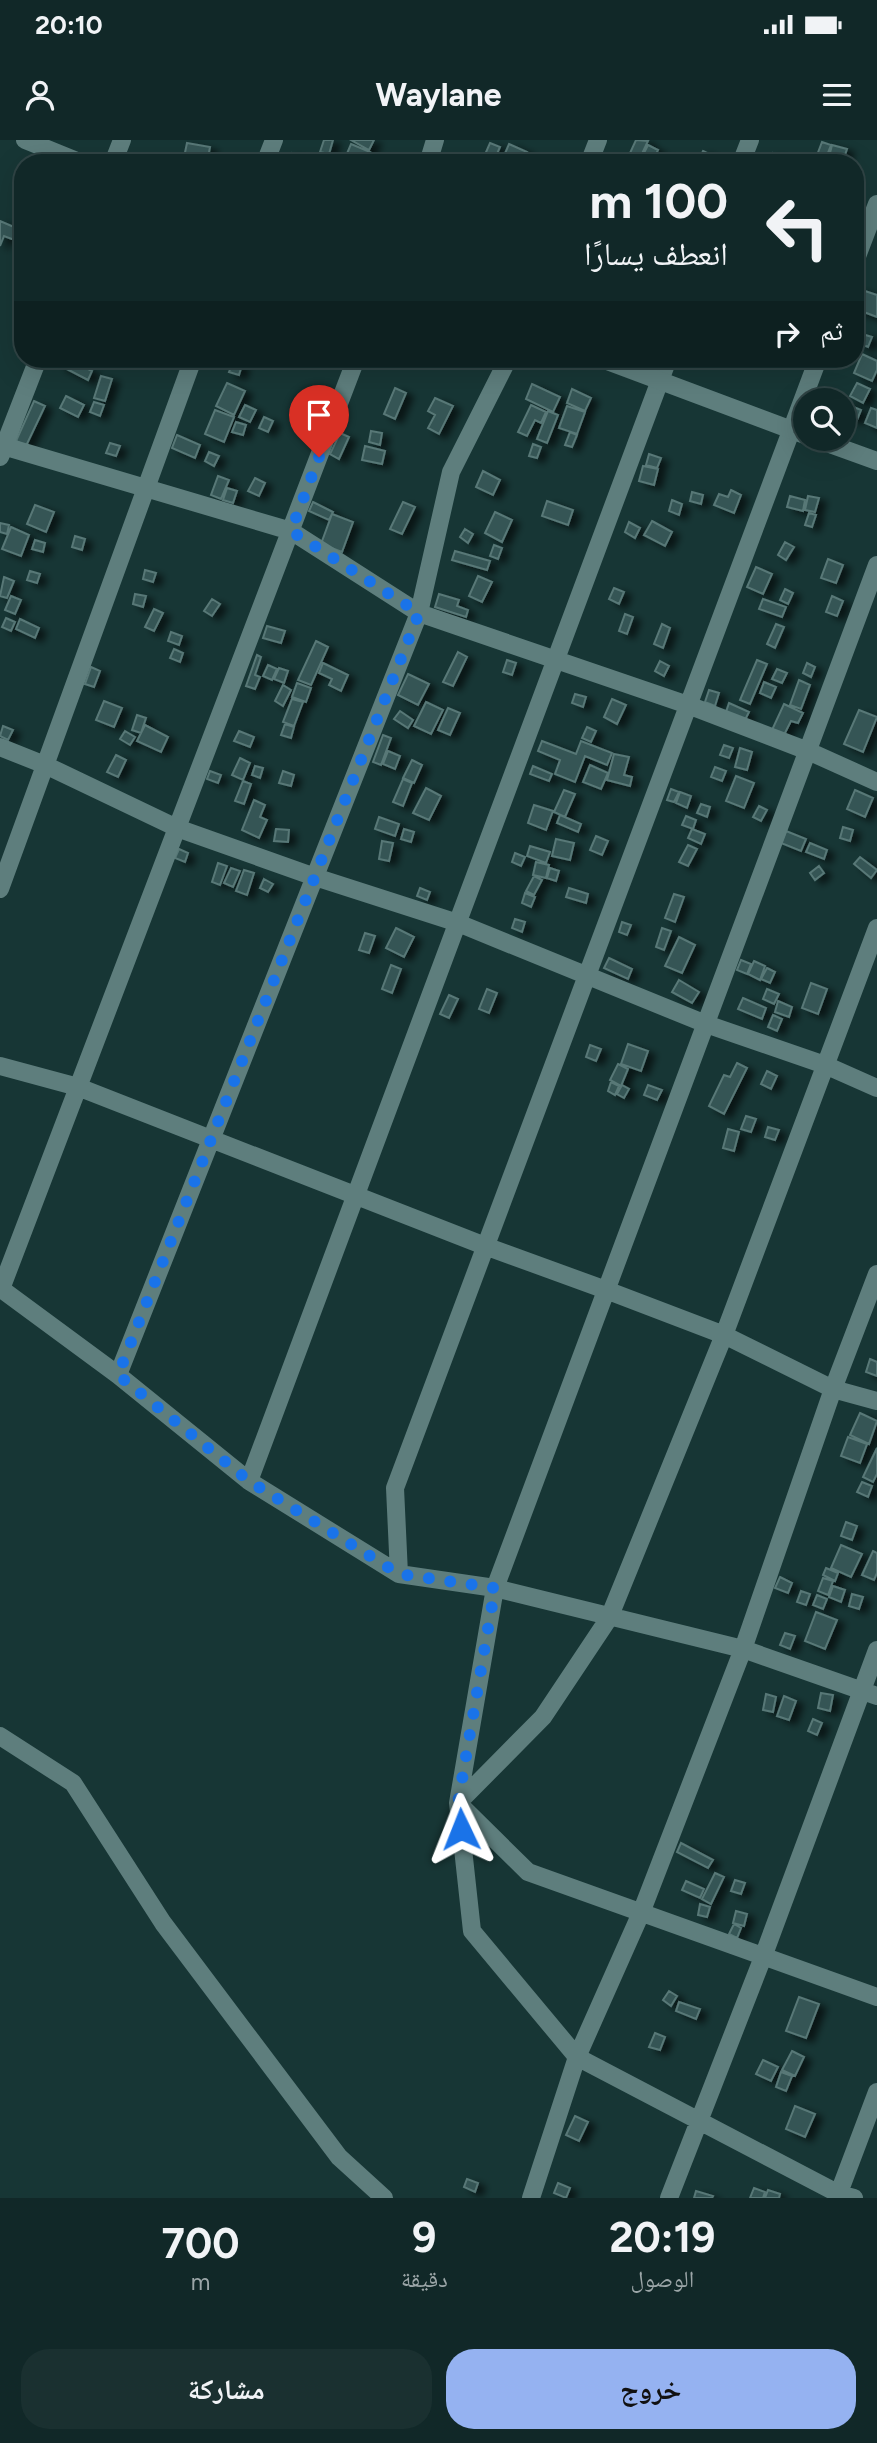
<!DOCTYPE html>
<html lang="ar">
<meta charset="utf-8">
<style>
:root{--surface:#112828;--page:#1a3030;--text:#f1f3f6;--muted:#9ca6a8;--line:#304445;--accent:#95b2f1}
body{margin:0;font-family:Figtree,"Noto Naskh Arabic",sans-serif;background:var(--page);color:var(--text);direction:rtl;height:100vh;display:flex;flex-direction:column;font-size:26px;white-space:nowrap}
*{box-sizing:border-box;margin:0}
p{font-size:23px;color:var(--muted)}
.icon{flex:none;width:38px;height:38px;fill:none;stroke:currentColor;stroke-width:2;stroke-linecap:round;stroke-linejoin:round}
.map{position:relative;height:2058px;overflow:hidden;direction:ltr}
.panel{display:flex;flex-direction:column;background:var(--surface);flex:1}
.panel>*{flex:none}
.hud{position:absolute;left:14px;top:14px;width:850px;height:214px;border-radius:28px;box-shadow:0 7px 28px #0002,0 0 0 2px var(--line);direction:rtl;background:#112828;color:var(--text);overflow:hidden}
.buttons{position:absolute;left:793px;top:248px;display:grid;gap:14px}
.buttons a{display:grid;place-items:center;width:63px;height:63px;border-radius:50%;background:var(--surface);box-shadow:0 7px 28px #0002,0 0 0 2px var(--line);font-size:35px}
.pin{position:absolute;display:grid;place-items:center;width:60px;height:60px;color:#fff;margin:-72px -30px;border-radius:50% 50% 50% 0;rotate:-45deg;box-shadow:0 0 7px #0007}
.pin .icon{rotate:45deg}
.me{position:absolute;width:77px;margin:-38px;rotate:358deg;stroke-linejoin:round;filter:drop-shadow(0 0 5px #0008)}
.turn{display:flex;align-items:center;gap:24px;height:147px;padding:0 21px;font-size:32px}
.turn .icon{width:91px;height:91px;stroke-width:2.5}
.turn b{display:block;font-size:49px;line-height:60px}
.then{display:flex;align-items:center;height:66px;padding:0 21px;background:#0003;gap:14px;font-size:26px}
.eta{display:flex;justify-content:space-evenly;align-items:center;height:119px;text-align:center}
.eta b{font-size:42px;font-weight:700;line-height:49px}
.action{display:flex;gap:14px;margin-top:auto;padding:14px 21px}
.action a{flex:1;height:80px;border-radius:28px;background:var(--accent);color:#111;font-size:28px;font-weight:700;line-height:80px;text-align:center}
.action a+a{background:var(--page);color:var(--text)}
.status{display:flex;justify-content:space-between;align-items:center;height:49px;padding:0 35px;background:var(--surface);direction:ltr}
.status svg{height:19px;fill:currentColor}
header{display:flex;justify-content:space-between;align-items:center;height:91px;padding:0 21px;background:var(--surface);font-size:32px;font-weight:700}
.map>svg:first-child{display:block}
.building{fill:#355554;stroke:#587877;stroke-width:2;filter:url(#shadow)}
.lines{fill:none;stroke-linecap:round;stroke-linejoin:round}
.minor{stroke:#5e7e7d;stroke-width:18}
.tertiary{stroke:#5e7e7d;stroke-width:18}
.route{stroke:#1a73e8;stroke-width:12;stroke-dasharray:0 21.6}
</style>
<div class="status"><b>20:10</b><svg viewBox="0 0 49 12"><path d="M0 12V9h3v3zM5 12V6h3v6zM10 12V3h3v9zM15 12V0h3v12zM26 1h20v11H26zM47 4h2v5h-2z"/></svg></div>
<header><svg class="icon" aria-label="menu" viewBox="0 0 24 24"><path d="M4 6h16M4 12h16M4 18h16"/></svg>Waylane<svg class="icon" aria-label="person" viewBox="0 0 24 24"><circle cx="12" cy="8" r="4"/><path d="M4 21q1-7 8-7t8 7"/></svg></header>
<div class="map">
<svg width="877" height="2058" viewBox="0 0 877 2058">
<defs>
<filter id="shadow"><feDropShadow dx="7" dy="4" stdDeviation="3.5" flood-color="#0009"/></filter>
</defs>
<rect width="100%" height="100%" fill="#173635"/>
<!-- building -->
<path class="building" d="M324,0H333L329,14L320,12Z
M351,0H374L369,10Z
M636,0L648,1L640,18L630,13Z
M822,2L831,5L824,23H814Z
M187,3L210,7L207,23L183,22Z
M490,3L500,7L493,23L483,19Z
M351,4L370,12L365,23H343Z
M509,4L527,12L522,23H501Z
M648,5L658,10L652,23H631L635,16L641,19Z
M832,5L847,9L843,21L829,17Z
M703,11L713,16L709,23H697Z
M292,13L301,18L299,23H286Z
M773,13L783,17L781,23H770Z
M663,14L680,20L679,23H660Z
M0,81L21,90L17,101L4,96L0,106Z
M859,149L877,155V177L856,169Z
M862,194L872,197L868,207L858,203Z
M862,214L877,221V230L872,241L854,233Z
M62,219H68L92,231L88,240L59,225Z
M233,222L242,225L239,235L229,232Z
M101,236L112,239L105,261L94,258Z
M227,243L245,251L234,275L216,266Z
M857,243L870,249L863,263L850,256Z
M532,244L560,257L553,272L526,259Z
M395,248L406,253L395,279L384,274Z
M572,249L591,258L585,271L567,263Z
M66,256L84,265L78,277L60,268Z
M435,258L453,266L439,294L428,288L435,275L428,271Z
M34,261L45,266L26,306L16,301Z
M94,262L104,265L100,276L90,272Z
M844,263L861,270L857,280L844,276Z
M245,265L256,270L250,282L239,277Z
M531,265L546,272L541,283L535,280L527,296L518,292Z
M567,266L585,272L577,294L559,288Z
M871,268L877,270V288L865,283Z
M215,270L234,277L224,302L205,294Z
M548,271L558,275L547,303L537,299Z
M264,277L273,281L268,292L259,288Z
M236,282L246,285L243,295L232,292Z
M371,291L382,293L380,305L369,302Z
M570,292L577,295L572,307L565,305Z
M340,293L349,297L339,319L330,314Z
M177,295L200,305L195,318L172,308Z
M110,303L120,306L116,316L106,313Z
M533,304L541,307L537,318L529,316Z
M365,306L385,311L382,324L362,320Z
M209,312L219,316L214,326L205,321Z
M649,314L661,318L657,328L646,325Z
M643,326L658,329L654,345L639,341Z
M483,331L500,340L493,355L476,347Z
M218,336L229,340L221,359L211,355Z
M255,338L265,343L259,356L248,351Z
M227,348L237,351L233,363L223,360Z
M731,350L741,355L734,373L714,365L719,354L728,357Z
M692,352L703,355L701,364L690,361Z
M790,356L805,360L803,371L787,367Z
M808,356L819,358L815,372L805,370Z
M672,360L682,364L679,375L669,371Z
M547,361L573,370L568,385L542,376Z
M313,362L333,372L329,380L309,371Z
M403,362L415,367L402,394L390,389Z
M35,365L54,372L46,392L27,384Z
M495,372L512,380L502,402L485,393Z
M809,373L816,375L812,387L805,385Z
M332,374L353,382L342,412L321,404Z
M652,381L672,392L665,406L644,395Z
M629,382L640,388L635,398L625,392Z
M0,383L9,385L7,394L0,392Z
M11,387L29,395L21,416L2,409Z
M465,389L473,394L468,403L460,397Z
M75,396L85,399L82,410L72,407Z
M35,400L45,403L43,412L32,409Z
M785,402L794,407L786,420L778,415Z
M494,405L502,408L498,419L490,416Z
M455,411L490,421L487,430L452,420Z
M828,419L843,425L836,443L821,438Z
M756,427L772,434L763,454L747,447Z
M145,430L156,433L153,442L143,439Z
M30,431L40,434L37,443L27,440Z
M478,436L492,442L482,462L469,456Z
M4,437L14,441L7,458L0,456Z
M614,448L624,452L619,464L609,459Z
M785,449L793,453L788,464L780,460Z
M135,454L146,456L143,467L133,464Z
M439,454L459,460L457,466L468,470L466,477L435,467Z
M11,456L21,460L15,474L5,470Z
M832,456L843,461L837,476L826,472Z
M212,459L220,464L212,476L204,471Z
M763,459L786,467L782,477L759,469Z
M154,469L163,473L154,491L145,487Z
M625,474L633,477L627,494L619,491Z
M6,478L15,482L11,491L2,487Z
M20,479L39,488L35,498L16,489Z
M662,484L670,488L663,508L654,504Z
M776,484L784,487L775,508L767,504Z
M267,486L285,491L281,503L263,498Z
M171,492L182,496L179,505L168,501Z
M316,501L328,507L311,545L298,540Z
M174,509L183,513L180,522L170,518Z
M458,512L467,517L453,546L443,542Z
M257,515L261,517L255,535L260,537L255,549L246,546Z
M507,520L516,523L512,535L503,532Z
M757,520L767,524L750,564L740,560Z
M660,521L669,526L664,536L655,531Z
M323,523L348,535L341,551L329,545L332,539L319,533Z
M807,523L815,527L811,537L803,533Z
M268,525L277,529L272,540L263,536Z
M91,527L100,531L94,547L85,544Z
M279,528L288,531L284,543L274,539Z
M777,529L787,533L782,543L772,539Z
M408,534L429,544L418,565L398,555Z
M799,540L810,545L801,569L790,565Z
M764,542L776,547L771,558L760,553Z
M297,543L311,548L306,562L292,557Z
M283,545L291,550L283,566L275,561Z
M709,550L719,553L715,566L705,562Z
M575,554L586,557L583,567L572,563Z
M292,559L303,562L294,586L283,582Z
M612,559L626,565L617,584L604,577Z
M104,561L122,568L114,587L96,580Z
M426,562L443,570L431,594L414,586Z
M729,563L749,572L745,580L726,572Z
M784,564L803,573L798,583L791,581L784,595L772,590Z
M448,568L460,573L450,595L438,590Z
M859,570L877,577L863,612L844,604Z
M400,571L413,580L408,588L394,579Z
M137,575L146,578L141,593L132,590Z
M285,584L294,587L291,598L281,595Z
M145,585L168,597L161,612L137,601Z
M3,586L13,590L8,600L0,596Z
M587,587L596,591L591,602L582,598Z
M125,591L135,597L130,605L120,599Z
M239,591L254,597L250,607L234,601Z
M383,595L391,598L381,625L373,622Z
M542,601L576,614L581,601L612,613L607,625L585,616L575,642L555,634L560,620L538,611Z
M724,605L733,608L729,618L720,615Z
M740,608L752,612L747,630L735,627Z
M388,611L400,616L395,629L383,624Z
M614,614L629,617L624,635L632,637L630,646L607,640Z
M116,615L126,620L118,637L107,632Z
M240,618L250,623L243,640L232,635Z
M412,620L422,625L414,643L403,638Z
M590,625L608,633L601,649L583,642Z
M255,626L263,628L260,638L252,635Z
M533,626L552,634L549,641L530,634Z
M715,627L726,631L722,641L711,637Z
M210,631L221,635L218,643L207,639Z
M283,631L294,635L291,646L279,643Z
M736,636L754,643L744,668L726,661Z
M403,639L412,643L403,666L393,662Z
M243,641L251,644L244,664L235,661Z
M426,648L441,656L429,680L413,673Z
M671,649L679,652L674,662L667,660Z
M564,650L575,654L565,677L554,672Z
M855,650L873,658L865,677L847,669Z
M680,652L691,656L687,668L676,663Z
M254,660L265,665L260,677L267,680L259,698L242,690Z
M701,664L710,667L707,677L697,673Z
M534,665L553,671L546,690L528,683Z
M759,666L767,670L761,681L753,677Z
M560,675L581,684L578,692L557,683Z
M686,676L696,680L693,689L682,685Z
M379,677L399,684L395,696L375,689Z
M843,687L853,690L850,701L840,698Z
M276,689L289,690L288,702L274,701Z
M404,689L414,692L411,702L401,699Z
M692,689L705,694L701,704L688,698Z
M786,691L806,699L801,711L781,703Z
M596,696L608,701L602,715L590,710Z
M556,699L574,703L570,720L552,716Z
M382,701L393,703L389,721L379,719Z
M810,703L827,710L824,719L806,712Z
M688,705L697,709L688,726L679,722Z
M530,706L550,712L546,723L527,716Z
M179,709L188,713L185,722L175,718Z
M515,713L525,717L521,726L512,722Z
M860,717L877,730L871,738L854,724Z
M536,722L549,725L546,738L533,735Z
M218,723L227,726L220,745L212,742Z
M819,726L824,733L815,740L810,733Z
M231,728L240,731L233,747L224,743Z
M550,728L559,731L556,741L547,738Z
M244,730L254,733L247,755L236,751Z
M534,736L542,740L534,755L526,751Z
M264,739L273,744L268,752L260,748Z
M420,748L430,752L427,760L417,756Z
M569,748L588,754L586,763L566,757Z
M525,753L535,757L531,767L522,763Z
M674,754L684,757L675,782L665,778Z
M515,779L525,782L522,792L512,788Z
M622,782L631,785L627,795L619,792Z
M396,788L414,797L404,817L386,808Z
M662,788L671,791L664,810L656,807Z
M365,793L375,796L369,813L359,810Z
M679,797L695,805L682,833L665,826Z
M609,818L632,829L628,839L604,828Z
M741,820L751,824L747,834L737,830Z
M754,821L765,826L760,840L748,834Z
M391,825L401,829L392,853L382,849Z
M767,828L775,832L770,843L761,839Z
M679,840L699,852L692,863L672,852Z
M811,843L827,849L818,874L802,868Z
M487,849L497,853L489,873L479,869Z
M767,849L779,854L774,864L763,859Z
M449,855L458,859L449,878L440,874Z
M743,858L766,868L762,879L738,869Z
M778,861L792,867L789,877L775,872Z
M773,875L782,879L777,891L768,887Z
M628,904L648,911L641,931L621,924Z
M590,905L601,909L596,921L586,917Z
M737,923L747,928L724,974L709,966L724,935L730,937Z
M618,924L628,929L621,946L610,940Z
M767,931L777,936L771,949L761,944Z
M611,942L619,946L615,955L608,951Z
M622,945L629,949L624,958L617,954Z
M648,945L662,950L657,960L644,955Z
M746,976L756,979L751,992L741,989Z
M768,987L779,990L775,1000L765,997Z
M728,989L739,992L734,1011L723,1008Z
M870,1219L877,1222V1236L866,1232Z
M860,1273L877,1281L869,1304L850,1295Z
M848,1297L867,1304L860,1323L841,1316Z
M877,1308V1334L873,1342L863,1337Z
M862,1342L872,1346L868,1357L857,1352Z
M846,1382L857,1386L852,1400L841,1396Z
M841,1405L862,1414L851,1437L831,1428Z
M873,1411L877,1413V1433L874,1440L862,1435Z
M826,1428L838,1433L835,1441L823,1435Z
M780,1437L792,1443L788,1453L775,1448Z
M823,1438L833,1441L828,1455L818,1451Z
M833,1446L845,1450L841,1462L829,1457Z
M801,1451L810,1454L806,1465L797,1462Z
M852,1454L863,1457L859,1469L849,1466Z
M817,1455L827,1459L823,1469L813,1465Z
M816,1472L837,1480L825,1509L805,1501Z
M785,1493L795,1496L790,1509L780,1505Z
M821,1553L833,1555L830,1571L818,1568Z
M766,1554L776,1557L773,1572L763,1570Z
M784,1556L796,1561L789,1580L777,1576Z
M813,1579L822,1583L817,1595L808,1591Z
M681,1703L713,1720L708,1728L677,1712Z
M715,1733L724,1737L711,1764L702,1759Z
M735,1740L745,1743L741,1754L731,1751Z
M686,1741L704,1749L700,1758L682,1750Z
M700,1764L710,1767L707,1777L698,1775Z
M736,1771L747,1774L744,1786L733,1783Z
M734,1784L741,1788L737,1798L729,1794Z
M669,1851L677,1856L671,1866L663,1860Z
M799,1857L819,1864L806,1898L786,1891Z
M679,1862L700,1869L696,1879L676,1871Z
M655,1893L665,1897L660,1910L649,1907Z
M792,1911L804,1917L795,1936L782,1930Z
M763,1920L778,1927L771,1941L756,1934Z
M781,1932L792,1936L786,1951L776,1947Z
M795,1966L815,1974L805,1997L786,1989Z
M575,1976L588,1982L579,2001L566,1995Z
M467,2039L478,2043L475,2052L464,2047Z
M558,2043L570,2048L566,2058L554,2053Z
M754,2048L765,2052L763,2058H750Z
M768,2050L780,2054L779,2058H765Z
M696,2051L713,2056L712,2058H694Z"/>
<g class="lines">
<!-- minor -->
<path class="minor" d="M113,23L122,0
M265,23L274,0
M428,23L435,0
M589,23L598,0
M741,23L750,0
M856,119L877,64
M0,305L291,391L419,473L688,565L808,611L877,642
M0,317L38,219
M877,425L495,1448L458,1663L528,1732L877,1857
M0,607L45,625L177,688L315,737L458,783L706,884L825,925L877,948
M0,749L193,219
M0,926L78,947L485,1106L606,1150L724,1195L833,1249L877,1261
M0,1148L118,1235L249,1341L399,1434L495,1448L743,1509L877,1556
M1,1149L356,219
M118,1235L419,473L451,332L508,219
M249,1341L668,219
M399,1434L395,1348L818,219
M0,1596L73,1643L163,1783L339,2017L384,2058
M531,2058L577,1917L641,1773L743,1509L833,1249L877,1134
M669,2058L763,1817L877,1510
M837,2058L877,1952
M854,2058L839,2054L577,1917L472,1791L458,1663L543,1577L609,1478L724,1195L877,788"/>
<!-- tertiary -->
<path class="tertiary" d="M25,0L82,23
M602,219L805,295
M816,299L877,321"/>
</g>
<g class="lines">
<!-- route -->
<path class="route" d="M319,317L291,391L419,473L118,1235L249,1341L399,1434L495,1448L458,1663L461,1689"/>
</g>
</svg>
<div class="buttons">
<a><svg class="icon" aria-label="search" viewBox="0 0 24 24"><circle cx="10" cy="10" r="6"/><path d="M15 15l6 6"/></svg></a>
</div>
<div class="pin" style="left:319px;top:317px;background:#d93025"><svg class="icon" aria-label="arrive" viewBox="0 0 24 24"><path d="M6 21V4h12l-3 4 3 4H6"/></svg></div>
<svg class="me" style="left:461px;top:1689px" viewBox="-20 -20 40 40"><path d="M0-17L14 15 0 8-14 15z" fill="#1a73e8" stroke="#fff" stroke-width="4"/></svg>
<div class="hud">
<div class="turn"><svg class="icon" aria-label="left" viewBox="0 0 24 24"><path d="M17 20v-9H6M10 6l-5 5 5 5"/></svg><div><b>100 m</b>انعطف يسارًا</div></div>
<div class="then">ثم<svg class="icon" aria-label="right" viewBox="0 0 24 24"><path d="M7 20v-9h11M14 6l5 5-5 5"/></svg></div>
</div>
</div>
<section class="panel">
<div class="eta">
<div><b>20:19</b><p>الوصول</p></div>
<div><b>9</b><p>دقيقة</p></div>
<div><b>700</b><p>m</p></div>
</div>
<div class="action"><a>خروج</a><a>مشاركة</a></div>
</section>
